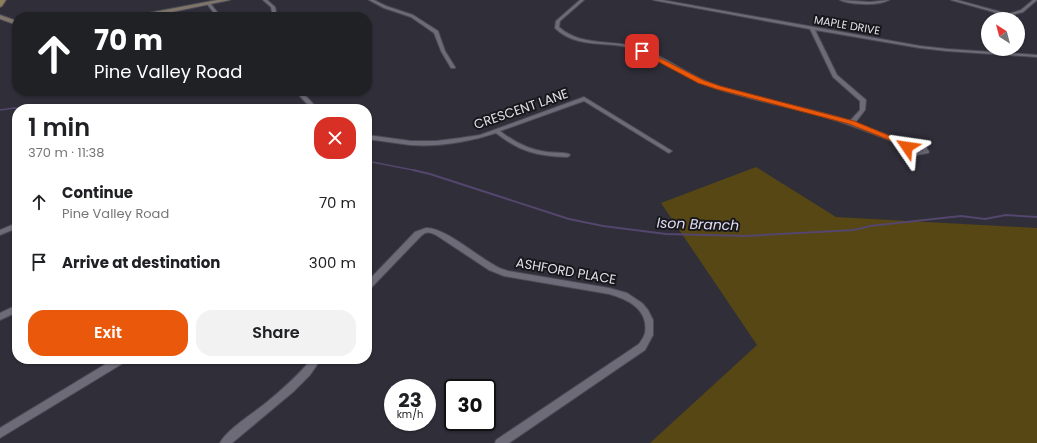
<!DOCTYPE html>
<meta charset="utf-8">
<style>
:root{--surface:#fff;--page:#f2f2f2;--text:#202124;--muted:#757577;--accent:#ea580c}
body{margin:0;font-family:Poppins,sans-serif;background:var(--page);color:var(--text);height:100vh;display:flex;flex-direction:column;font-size:15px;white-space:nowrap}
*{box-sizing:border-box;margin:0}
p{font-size:13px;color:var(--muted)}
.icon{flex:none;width:22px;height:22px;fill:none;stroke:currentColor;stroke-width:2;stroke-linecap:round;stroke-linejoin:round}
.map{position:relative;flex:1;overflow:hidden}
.panel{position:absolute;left:12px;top:104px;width:360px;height:260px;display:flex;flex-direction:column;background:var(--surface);border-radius:16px;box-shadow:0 1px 3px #0004}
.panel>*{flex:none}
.hud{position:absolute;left:12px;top:12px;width:360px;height:84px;border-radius:16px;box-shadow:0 1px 3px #0004;background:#202124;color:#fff;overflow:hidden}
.needle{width:26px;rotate:324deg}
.fabs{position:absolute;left:981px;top:12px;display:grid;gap:8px}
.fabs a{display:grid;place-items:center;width:44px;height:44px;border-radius:50%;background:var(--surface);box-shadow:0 1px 3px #0004;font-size:20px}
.speed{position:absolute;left:384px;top:379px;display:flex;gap:8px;font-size:20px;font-weight:700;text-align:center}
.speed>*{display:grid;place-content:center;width:52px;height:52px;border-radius:50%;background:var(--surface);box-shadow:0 1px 3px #0004;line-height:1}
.speed small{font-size:10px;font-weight:400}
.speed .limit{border:2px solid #111;border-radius:6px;background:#fff;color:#111}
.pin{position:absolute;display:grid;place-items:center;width:34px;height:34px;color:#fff;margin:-17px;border-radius:8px;box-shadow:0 2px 6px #0006}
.me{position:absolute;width:44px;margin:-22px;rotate:302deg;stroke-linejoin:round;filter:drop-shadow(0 0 3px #0008)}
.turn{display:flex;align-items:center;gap:14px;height:84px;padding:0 16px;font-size:18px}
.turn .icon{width:52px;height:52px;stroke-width:2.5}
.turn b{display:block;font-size:28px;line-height:34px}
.round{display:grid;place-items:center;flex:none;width:42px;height:42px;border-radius:16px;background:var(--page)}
.overview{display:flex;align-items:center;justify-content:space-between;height:68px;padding:0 16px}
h1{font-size:24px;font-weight:600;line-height:30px}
.cta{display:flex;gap:8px;margin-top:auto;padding:8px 16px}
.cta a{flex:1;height:46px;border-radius:16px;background:var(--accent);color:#fff;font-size:16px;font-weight:600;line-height:46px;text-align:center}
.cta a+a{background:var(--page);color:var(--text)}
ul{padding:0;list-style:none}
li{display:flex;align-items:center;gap:12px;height:60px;padding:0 16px}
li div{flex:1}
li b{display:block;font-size:15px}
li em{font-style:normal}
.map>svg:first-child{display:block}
.green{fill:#574715}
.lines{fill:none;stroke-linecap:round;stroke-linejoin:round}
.stream-far1{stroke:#54466c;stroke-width:1.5}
.stream{stroke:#54466c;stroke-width:2}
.street-casing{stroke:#4c4b54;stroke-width:2}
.secondary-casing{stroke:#4c4b54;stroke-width:2}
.primary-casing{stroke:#4c4b54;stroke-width:2}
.street{fill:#6d6b78;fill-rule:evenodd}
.secondary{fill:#7d746a;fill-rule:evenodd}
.primary{fill:#8c7e5b;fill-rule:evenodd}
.route{fill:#ea580c;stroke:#983908}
.labels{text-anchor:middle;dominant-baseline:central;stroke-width:4;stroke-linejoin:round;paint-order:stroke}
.far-street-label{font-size:11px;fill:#e1e0e7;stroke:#17171c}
.street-label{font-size:13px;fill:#e1e0e7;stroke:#17171c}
.water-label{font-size:14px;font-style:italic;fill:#e0ddf2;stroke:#17171c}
</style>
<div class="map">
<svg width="1037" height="443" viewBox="0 0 1037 443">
<rect width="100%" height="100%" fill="#2f2e39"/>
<!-- green -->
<path class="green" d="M756,167L836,217L1037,228V443H650L757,345L661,203Z"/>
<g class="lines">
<!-- stream-far1 -->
<path class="stream-far1" d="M0,110L14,108L27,109
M367,161L418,171"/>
<!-- stream -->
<path class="stream" d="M413,170L430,174L569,219L603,226L666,234L746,236L854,230L870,226L961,216L985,219L1006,215L1037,217"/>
<defs>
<path id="street" d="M263,0H267L275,7L277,17H273L271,7Z
M369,0H374L386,6L413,15L438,31L445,51L455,67V68H451L441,51L434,33L411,17L384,8Z
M580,0H584L560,21L559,27C580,47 614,39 640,48C664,56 685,73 710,83C756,100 804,106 850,121L860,110V101L833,77L810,29L653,0H662L920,46L947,49L1037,55V57L947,51L920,48L815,30L837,75L866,100L865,110L855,123L909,143L913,142L926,147L929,152L928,153L917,155L908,152L904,146C874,134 844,122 812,113C780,105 747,99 715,88C702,83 689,77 676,70C663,63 650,54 636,49C609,40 577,50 555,28L556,21ZM913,146L922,149L923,151H916L910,147Z
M840,0L870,2L889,0C878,6 851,5 840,0Z
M951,0H957L1008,14L1021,10L1033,0H1037L1023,12L1008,16Z
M208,3H210L221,17H217L207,4Z
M160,12H162L165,17H161Z
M295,91H301L318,109H312Z
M584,97L672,151L669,153L667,152L584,101L500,131C514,142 529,150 547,152C554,153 562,152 569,154L570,155L569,156L567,157C537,156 520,152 496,133C469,142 438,147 410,145C396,143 381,141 367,139V135L411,141H436L460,138L480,135Z
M17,223V228L0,235V230Z
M426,228C444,227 477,256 494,265C498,268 503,269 508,271L609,288L627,293L642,303L648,310L653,320V335L645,350L509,443H495L496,440L639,344C641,341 644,337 645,333C649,310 628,299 609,294L504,276L489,270L436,235C430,232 426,231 421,236L370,289L367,290V282L415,232Z
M17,305V312L0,320V313Z
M114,359H126L125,362L0,438V428Z
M312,359H321L310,375L293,392L232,443H220C226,430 255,412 267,402C283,389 298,375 312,359Z"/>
<path id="secondary" d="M217,0H230L148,17H135L138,15Z
M0,15L17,21V25L0,19Z"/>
<path id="primary" d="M0,0H6L2,6L0,7Z"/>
</defs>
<!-- street casing -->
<use href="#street" class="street-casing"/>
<!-- secondary casing -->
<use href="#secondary" class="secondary-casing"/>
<!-- primary casing -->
<use href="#primary" class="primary-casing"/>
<!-- street -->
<use href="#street" class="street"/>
<!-- secondary -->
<use href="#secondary" class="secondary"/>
<!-- primary -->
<use href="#primary" class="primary"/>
</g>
<!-- route -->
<path class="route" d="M640,50H644L703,80L720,86L854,121L912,145L909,149H904V146L849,124L716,89L698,83L640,52Z"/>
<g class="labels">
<!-- far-street labels -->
<g class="far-street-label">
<text transform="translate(847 25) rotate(10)">MAPLE DRIVE</text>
</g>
<!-- street labels -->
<g class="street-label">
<text transform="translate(521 109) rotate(-19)">CRESCENT LANE</text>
<text transform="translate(566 271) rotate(10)">ASHFORD PLACE</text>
</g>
<!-- water labels -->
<g class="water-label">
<text transform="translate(698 224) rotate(2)">Ison Branch</text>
</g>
</g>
</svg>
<div class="fabs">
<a><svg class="needle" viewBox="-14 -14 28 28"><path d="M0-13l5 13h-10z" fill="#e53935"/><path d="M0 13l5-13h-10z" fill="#757577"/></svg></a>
</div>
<div class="speed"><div>23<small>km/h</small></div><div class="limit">30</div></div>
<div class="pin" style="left:642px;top:51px;background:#d93025"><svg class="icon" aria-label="arrive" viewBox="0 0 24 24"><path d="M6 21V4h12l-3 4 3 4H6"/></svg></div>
<svg class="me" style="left:907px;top:147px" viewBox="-20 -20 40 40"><path d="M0-17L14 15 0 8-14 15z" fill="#ea580c" stroke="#fff" stroke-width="4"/></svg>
<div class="hud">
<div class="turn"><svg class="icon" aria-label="ahead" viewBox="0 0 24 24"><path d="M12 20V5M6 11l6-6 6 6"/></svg><div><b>70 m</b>Pine Valley Road</div></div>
</div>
<section class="panel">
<div class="overview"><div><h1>1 min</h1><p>370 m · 11:38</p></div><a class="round" style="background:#d93025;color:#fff"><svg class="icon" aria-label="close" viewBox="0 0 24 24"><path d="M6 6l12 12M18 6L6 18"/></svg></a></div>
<ul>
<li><svg class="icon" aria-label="ahead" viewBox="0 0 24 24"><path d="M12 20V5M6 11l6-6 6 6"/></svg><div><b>Continue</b><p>Pine Valley Road</p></div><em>70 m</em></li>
<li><svg class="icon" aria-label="arrive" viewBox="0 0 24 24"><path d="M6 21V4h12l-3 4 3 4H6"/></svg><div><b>Arrive at destination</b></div><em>300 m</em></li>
</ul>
<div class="cta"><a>Exit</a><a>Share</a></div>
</section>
</div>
